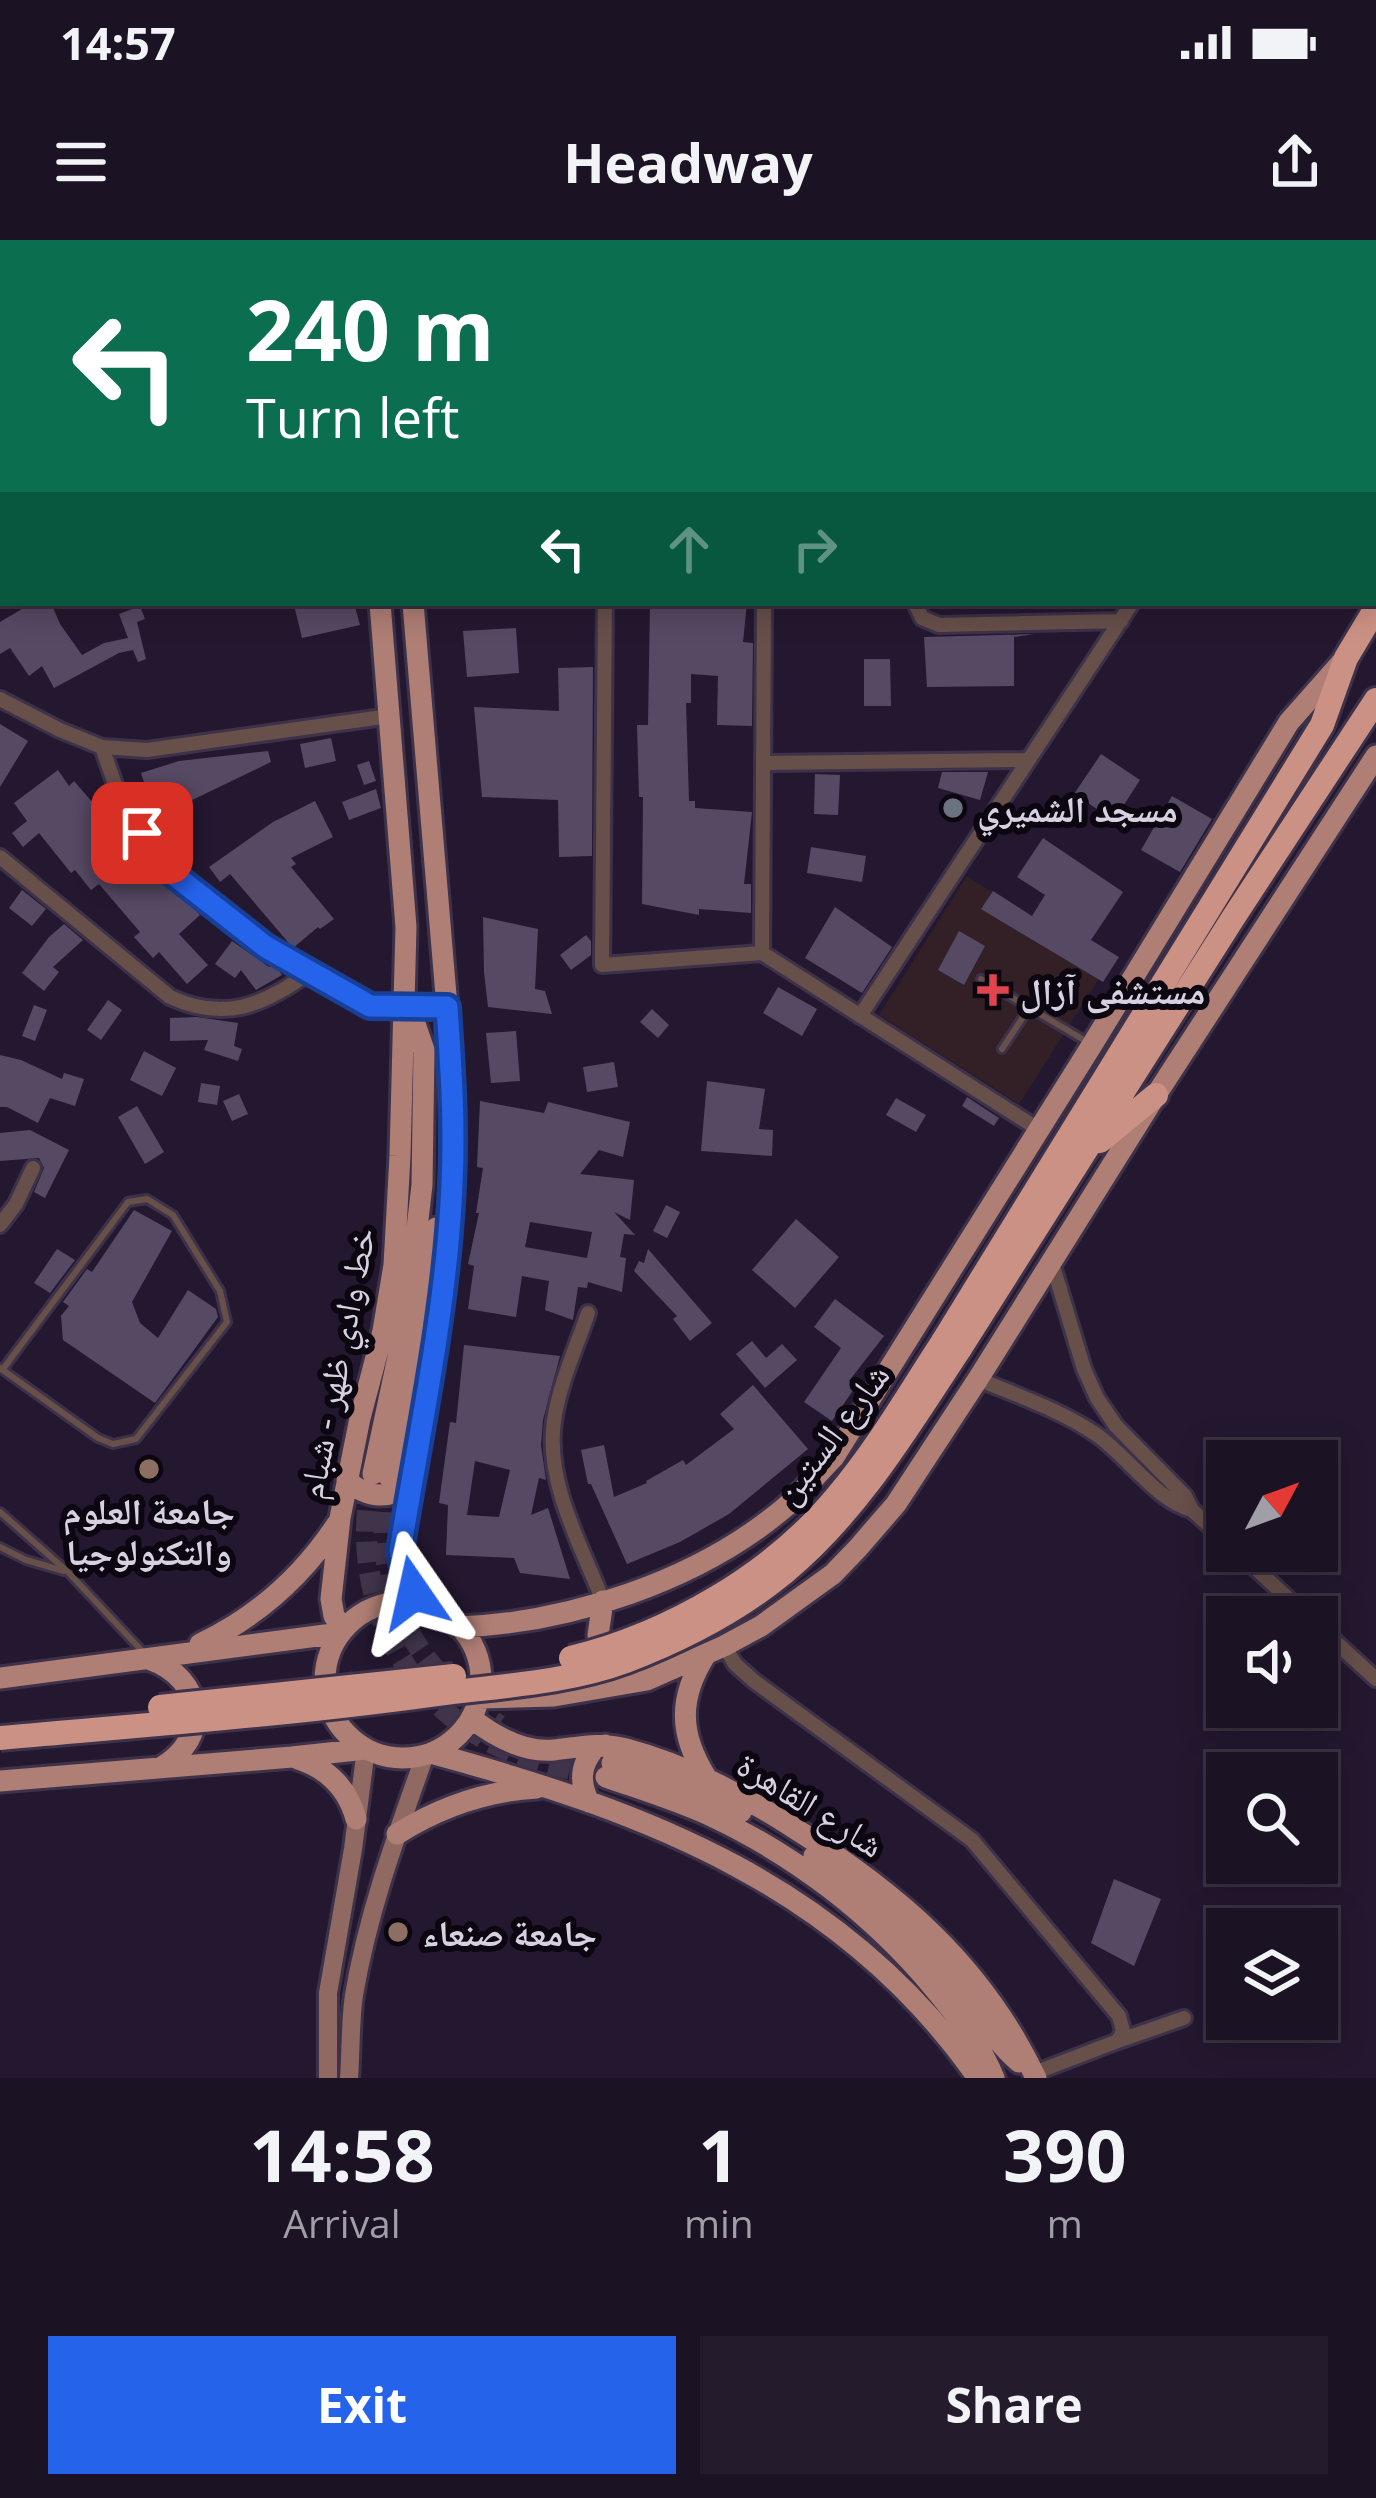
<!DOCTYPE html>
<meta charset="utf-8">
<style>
:root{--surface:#1b1224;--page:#241b2c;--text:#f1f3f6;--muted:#a09ea6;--line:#393241;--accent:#2563eb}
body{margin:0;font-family:"Open Sans","Noto Naskh Arabic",sans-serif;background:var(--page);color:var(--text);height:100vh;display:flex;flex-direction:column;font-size:45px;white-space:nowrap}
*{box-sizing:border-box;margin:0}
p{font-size:39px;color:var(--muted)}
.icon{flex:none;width:66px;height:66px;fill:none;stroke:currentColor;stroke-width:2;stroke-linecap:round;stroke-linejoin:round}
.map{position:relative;height:1838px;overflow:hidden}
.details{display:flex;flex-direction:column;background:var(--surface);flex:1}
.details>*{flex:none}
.hud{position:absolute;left:0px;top:0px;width:1377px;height:366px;box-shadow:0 6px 30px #0003,0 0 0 3px var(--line);background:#0b6e4f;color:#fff;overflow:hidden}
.needle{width:78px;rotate:49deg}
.controls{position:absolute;left:1206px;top:1200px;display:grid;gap:24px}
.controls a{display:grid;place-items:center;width:132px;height:132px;border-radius:0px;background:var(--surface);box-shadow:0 6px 30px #0003,0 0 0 3px var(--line);font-size:60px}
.pin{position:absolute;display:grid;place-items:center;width:102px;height:102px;color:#fff;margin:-51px;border-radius:24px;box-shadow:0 6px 18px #0006}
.me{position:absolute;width:132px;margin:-66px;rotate:349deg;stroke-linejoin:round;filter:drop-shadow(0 0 9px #0008)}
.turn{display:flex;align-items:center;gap:42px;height:252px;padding:0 48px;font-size:54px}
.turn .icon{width:156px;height:156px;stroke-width:2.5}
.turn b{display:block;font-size:84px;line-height:102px}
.lanes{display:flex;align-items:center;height:114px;padding:0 48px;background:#0003;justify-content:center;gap:60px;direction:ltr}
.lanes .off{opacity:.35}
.eta{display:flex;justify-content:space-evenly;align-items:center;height:204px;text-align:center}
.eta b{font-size:72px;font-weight:700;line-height:84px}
.cta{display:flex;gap:24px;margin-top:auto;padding:24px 48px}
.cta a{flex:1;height:138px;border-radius:0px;background:var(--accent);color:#fff;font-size:48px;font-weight:700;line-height:138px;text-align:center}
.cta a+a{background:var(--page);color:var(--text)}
.status{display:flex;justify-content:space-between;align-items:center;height:84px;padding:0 60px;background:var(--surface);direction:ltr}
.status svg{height:33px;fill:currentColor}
header{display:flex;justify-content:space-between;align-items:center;height:156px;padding:0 48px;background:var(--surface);font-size:54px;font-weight:700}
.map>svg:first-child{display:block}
.medical{fill:#322026}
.building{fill:#564964;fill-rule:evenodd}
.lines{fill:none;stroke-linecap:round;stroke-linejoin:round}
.primary-tunnel{stroke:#3f344a;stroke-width:21;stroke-dasharray:21 10;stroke-linecap:butt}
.lane-casing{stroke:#3d3249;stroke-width:12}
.street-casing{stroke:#3d3249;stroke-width:20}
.secondary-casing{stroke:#3d3249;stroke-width:24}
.primary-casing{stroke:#3d3249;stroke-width:27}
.highway-casing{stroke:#3d3249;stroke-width:30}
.lane{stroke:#674f4a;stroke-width:6}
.street{stroke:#674f4a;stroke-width:14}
.secondary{stroke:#906962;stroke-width:18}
.primary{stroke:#af7e74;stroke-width:21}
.highway{stroke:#cc9185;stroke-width:24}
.highway-bridge-casing{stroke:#3d3249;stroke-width:30;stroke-linecap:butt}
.highway-bridge{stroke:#cc9185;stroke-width:24}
.route-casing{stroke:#184099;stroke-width:30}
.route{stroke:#2563eb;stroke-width:21}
.worship-dot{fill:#6b7280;stroke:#0b0610;stroke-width:4.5}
.health-dot{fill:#e0444e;stroke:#0b0610;stroke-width:4.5}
.education-dot{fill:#8d6e63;stroke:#0b0610;stroke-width:4.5}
.labels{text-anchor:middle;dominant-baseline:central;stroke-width:12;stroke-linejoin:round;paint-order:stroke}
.poi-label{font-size:36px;font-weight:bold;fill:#d7d0e0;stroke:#0b0610;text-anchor:start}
.street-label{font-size:36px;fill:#d7d0e0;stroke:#0b0610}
</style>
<div class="status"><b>14:57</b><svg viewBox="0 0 49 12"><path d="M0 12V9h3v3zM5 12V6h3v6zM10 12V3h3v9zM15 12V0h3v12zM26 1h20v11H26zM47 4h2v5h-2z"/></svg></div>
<header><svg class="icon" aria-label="menu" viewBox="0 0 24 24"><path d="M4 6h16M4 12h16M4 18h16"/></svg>Headway<svg class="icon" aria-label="share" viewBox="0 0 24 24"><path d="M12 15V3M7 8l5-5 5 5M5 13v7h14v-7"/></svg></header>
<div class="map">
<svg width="1376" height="1838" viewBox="0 0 1376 1838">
<rect width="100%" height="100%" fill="#241830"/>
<!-- medical -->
<path class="medical" d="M967,636L1107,726L1019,864L879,775Z"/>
<!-- building -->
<path class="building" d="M32,363H51L60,384L82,415L104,403L128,398L119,374L140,366L145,379L137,382L146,419L138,422L133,410L119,413L54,448L42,426L29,436L10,408L0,414V382Z
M303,363H354L360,385L302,398L294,365Z
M650,363H747L743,402L753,403L752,486L717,485L718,436L691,434V463H686L689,561H695V568L752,572L744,644H751V673L699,669V675L642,664L643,557H639L637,485H648Z
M516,388L519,433L467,437L463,391Z
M1034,394L1014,397V446L927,447L924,397Z
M864,419H890L891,466H864Z
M593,427L592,616L559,617L558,560L482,557L474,467L559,471L558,428Z
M0,484L28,501L0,547Z
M331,498L336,521L305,528L300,504Z
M268,511L271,522L188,562L186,557L152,567L141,533L179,521Z
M1101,514L1140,540L1114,580L1074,554Z
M369,521L376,541L364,545L357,525Z
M58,530L69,546L74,541L93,563L102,556L154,634L178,657L181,655L200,675L179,694L208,725L187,744L159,712L153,718L134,697L140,692L99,644L91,650L75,630L71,633L39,593L23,607L12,593L27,581L14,563Z
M942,532H988L980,560L938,548Z
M815,534L840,535L838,575L814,574Z
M376,549L381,568L349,580L342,562Z
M1172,556L1212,579L1180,632L1141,610Z
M315,561L333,597L291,618L296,624L291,627L334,679L320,689L318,687L293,708L230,634L220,642L209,627L273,582Z
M1043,598L1123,652L1091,700L1119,717L1103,742L981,669L993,651L1032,676L1045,655L1017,637Z
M811,607L866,616L862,642L807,633Z
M22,650L46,669L32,686L9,668Z
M835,667L892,707L862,753L805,718Z
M483,677L538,689L535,749L545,751L552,774L488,767L484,732Z
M64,684L83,700L53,727L59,732L44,751L22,733L49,697Z
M959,691L985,706L964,745L938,730Z
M586,695L591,701V715L571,730L560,715Z
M232,701L269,727L274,724L282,735L256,750L241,730L235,738L215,724Z
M778,747L817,769L802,796L763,773Z
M108,760L122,770L101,800L87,790Z
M34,765L47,770L35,801L22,796Z
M652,769L669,785L658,798L640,782Z
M197,777L238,783L234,806L242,809L238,821L204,810L208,800L170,801V778Z
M516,791L520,841L491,843L486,793Z
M144,811L176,828L162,856L130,840Z
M0,815L21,820L62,839L64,833L84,839L75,866L50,858L38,883L7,867H0Z
M614,822L618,847L587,852L583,827Z
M707,841L765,849L759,889L773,890L772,916L701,911Z
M201,843L220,846L217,865L198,862Z
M239,854L248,874L232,881L223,861Z
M967,857L999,878L994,886L962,866Z
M896,858L926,875L916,892L886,875Z
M480,861L544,873L548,862L630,882L623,917L599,910L580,934L634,940L630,980L614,972L635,995L624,994L620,1017L626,1018L622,1052L588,1042L587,1048L578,1047L573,1080L545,1070L549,1041L522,1036L516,1077L468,1069L474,1026L468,1024L479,973H476L483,928L477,927ZM530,982L592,992L587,1018L525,1007Z
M137,866L164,912L145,924L118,877Z
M30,890L69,910L45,958L34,952L44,928L39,918L0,921V893Z
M666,965L680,972L667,998L653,991Z
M134,970L172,991L132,1062L140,1083L158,1098L188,1050L216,1069L218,1077L155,1163L63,1100L61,1076L69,1066L63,1062L87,1029L92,1032Z
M796,979L839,1017L795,1068L752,1030Z
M57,1009L75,1020L50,1053L34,1043Z
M648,1009L712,1083L690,1101L673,1079L677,1076L634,1031L639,1021L644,1023Z
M835,1059L884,1096L849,1141L856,1146L832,1181L804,1162L841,1108L814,1087Z
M752,1101L766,1118L782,1104L797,1120L765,1148L736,1114Z
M464,1105L560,1116L543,1180L541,1205L546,1240L539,1238L531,1275L548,1268L570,1339L520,1333L514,1318L446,1315L448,1265L439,1263L450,1182L456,1183ZM475,1221L510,1230L499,1277L467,1275Z
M753,1145L808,1209L729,1274L680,1302L627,1324L591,1244H588L581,1210L604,1205L614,1257L647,1243L646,1241L683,1220L686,1225L734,1189L720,1174Z
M1114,1639L1161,1659L1134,1726L1091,1703Z"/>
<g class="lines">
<!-- primary-tunnel -->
<path class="primary-tunnel" d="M372,1240C350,1344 394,1451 490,1502C525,1521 567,1528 606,1537
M387,1241C372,1348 409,1425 499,1485"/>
<defs>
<path id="lane" d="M981,739L1089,803
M1002,809L1029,768
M0,1128L98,1198L113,1204L136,1199L227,1082L220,1051L173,975L147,959L128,962L3,1129
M0,1272L68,1332L143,1412
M0,1307L26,1320L64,1331"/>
<path id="street" d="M49,0V3
M182,0V3
M762,0V3
M0,292L3,294
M605,363L602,725L762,713
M764,363L762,713L1038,889
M915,363L922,378L939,385L1121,381
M0,459L60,490L102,507L147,510L390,476
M102,507L120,559L163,627L266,707L370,766L447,767
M765,523L1028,520
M0,617L170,757C224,782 263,766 310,732
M860,776L1132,363
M0,985L16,964L33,928
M1052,1023L1084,1129L1097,1158L1116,1186L1185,1256L1192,1270L1227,1302
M588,1073C576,1108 559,1145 554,1181C545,1242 581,1305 603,1361
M978,1139C1018,1156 1061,1170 1097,1195C1127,1216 1158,1262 1192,1270
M1237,1311L1308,1377
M1317,1385L1376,1439
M724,1406L735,1424L754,1441L972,1600L1119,1776L1123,1791L1118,1801L1034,1833
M1118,1801L1184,1778"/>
<path id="secondary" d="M1364,0L1369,3
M328,1838V1753L353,1609L366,1509
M349,1838C351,1811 350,1782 354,1755C368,1672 397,1594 425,1515"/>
<path id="primary" d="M346,0V3
M377,0V3
M413,363L447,767L453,872L452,944L446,1028L401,1311L408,1343L430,1368
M373,1234L407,1075L422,945L424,810L414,781L404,767
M388,1236L415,1113L436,988
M347,1240C367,1259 390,1260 412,1243
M603,1361L598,1395L608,1424
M325 1440a78 78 0 1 1 156 0a78 78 0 1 1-156 0Z
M459,1387C569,1383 697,1341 783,1269C801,1254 817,1234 834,1217L1092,805L1289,482L1342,422
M344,1389L334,1376L331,1359L340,1278L360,1178L383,1091L394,1025L400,916L406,687L380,363
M200,1404C257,1377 302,1337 337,1284
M706,1414C678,1458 679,1494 706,1537
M149,1419C205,1439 212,1498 160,1528
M0,1438L340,1393
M479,1458L554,1456L647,1440L724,1406L761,1386L833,1334L858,1308L896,1264L978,1139L1156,855L1376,516
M471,1478C494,1496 523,1513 554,1510C581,1507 600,1502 626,1509C686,1525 740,1554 791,1586C897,1653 981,1723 1036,1838
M431,1513C647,1572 844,1646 978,1838
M298,1519C329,1529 348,1549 356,1579
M612,1523L703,1553L741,1572
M606,1537C640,1549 676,1560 709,1575C795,1615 873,1675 933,1747C957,1776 980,1803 994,1838
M0,1541L292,1517L366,1509
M589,1562C579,1542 580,1525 595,1508L605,1505
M397,1594C440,1567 485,1551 537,1548
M814,1616C863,1650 910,1689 948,1735C972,1763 991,1798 1019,1822"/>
<path id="highway" d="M1100,901L1156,855
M942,1103L1322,485L1346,418L1376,368
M959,1110L1235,675L1376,460"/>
</defs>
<!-- lane casing -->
<use href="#lane" class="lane-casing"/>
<!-- street casing -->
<use href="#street" class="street-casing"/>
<!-- secondary casing -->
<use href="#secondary" class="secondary-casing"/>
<!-- primary casing -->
<use href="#primary" class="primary-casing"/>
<!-- highway casing -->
<use href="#highway" class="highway-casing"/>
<!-- lane -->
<use href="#lane" class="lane"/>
<!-- street -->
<use href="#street" class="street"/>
<!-- secondary -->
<use href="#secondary" class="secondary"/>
<!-- primary -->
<use href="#primary" class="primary"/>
<!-- highway -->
<use href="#highway" class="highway"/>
<defs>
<path id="highway-bridge" d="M571,1418C669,1394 772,1335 837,1256C877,1209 908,1155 942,1103
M160,1467L454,1436
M0,1498C146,1485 292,1474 437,1454C498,1446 567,1443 626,1421C681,1400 739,1370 785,1332C859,1270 906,1190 959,1110"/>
</defs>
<!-- highway-bridge casing -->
<use href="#highway-bridge" class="highway-bridge-casing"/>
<!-- highway-bridge -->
<use href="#highway-bridge" class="highway-bridge"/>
</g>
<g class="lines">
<defs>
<path id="route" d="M142,593L164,627L266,707L340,749L370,766L447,767C451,826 455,885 452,944C447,1067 420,1189 400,1311L404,1333L414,1353"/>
</defs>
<!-- route casing -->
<use href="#route" class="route-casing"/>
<!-- route -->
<use href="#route" class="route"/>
</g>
<!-- markers -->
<circle class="worship-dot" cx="953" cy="568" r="12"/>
<path class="health-dot" d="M987 732h12v12h12v12h-12v12h-12v-12h-12v-12h12z"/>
<g class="education-dot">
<circle cx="149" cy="1229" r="12"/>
<circle cx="398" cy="1692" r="12"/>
</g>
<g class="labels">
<!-- poi labels -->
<g class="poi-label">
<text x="977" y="568">مسجد الشميري</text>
<text x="1020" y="750">مستشفى آزال</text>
<text x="149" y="1270" text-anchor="middle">جامعة العلوم<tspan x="149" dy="41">والتكنولوجيا</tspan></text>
<text x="422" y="1692">جامعة صنعاء</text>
</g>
<!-- street labels -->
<g class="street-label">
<text transform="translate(336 1123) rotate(-79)">خط وادي ظهر - شبام</text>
<text transform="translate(831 1193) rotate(-53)">شارع الستين</text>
<text transform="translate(811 1564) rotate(32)">شارع القاهرة</text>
</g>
</g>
</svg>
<div class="controls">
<a><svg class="needle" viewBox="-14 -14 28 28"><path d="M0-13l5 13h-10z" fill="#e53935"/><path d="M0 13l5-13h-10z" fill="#a09ea6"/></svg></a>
<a><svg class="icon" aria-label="sound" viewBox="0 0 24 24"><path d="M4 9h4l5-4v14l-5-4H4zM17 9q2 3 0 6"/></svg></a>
<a><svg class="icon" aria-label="search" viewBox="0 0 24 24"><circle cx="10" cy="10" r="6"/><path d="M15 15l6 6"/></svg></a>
<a><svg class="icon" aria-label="layers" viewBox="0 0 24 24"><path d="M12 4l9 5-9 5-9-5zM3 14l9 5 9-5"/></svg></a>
</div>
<div class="pin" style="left:142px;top:593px;background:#d93025"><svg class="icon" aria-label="arrive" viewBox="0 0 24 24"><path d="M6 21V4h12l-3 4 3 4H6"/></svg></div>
<svg class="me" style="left:414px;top:1353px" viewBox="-20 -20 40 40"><path d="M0-17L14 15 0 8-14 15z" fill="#2563eb" stroke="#fff" stroke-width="4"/></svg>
<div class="hud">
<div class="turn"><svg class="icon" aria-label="left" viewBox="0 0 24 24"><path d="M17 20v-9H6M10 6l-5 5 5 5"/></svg><div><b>240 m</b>Turn left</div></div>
<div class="lanes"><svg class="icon" aria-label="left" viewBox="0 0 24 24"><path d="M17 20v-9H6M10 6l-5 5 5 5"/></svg><svg class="icon off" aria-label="ahead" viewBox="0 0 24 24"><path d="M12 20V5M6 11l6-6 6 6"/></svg><svg class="icon off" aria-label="right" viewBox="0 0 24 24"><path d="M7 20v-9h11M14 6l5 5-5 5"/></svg></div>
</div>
</div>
<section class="details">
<div class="eta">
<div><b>14:58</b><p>Arrival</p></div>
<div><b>1</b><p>min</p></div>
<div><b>390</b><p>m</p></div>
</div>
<div class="cta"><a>Exit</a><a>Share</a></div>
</section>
